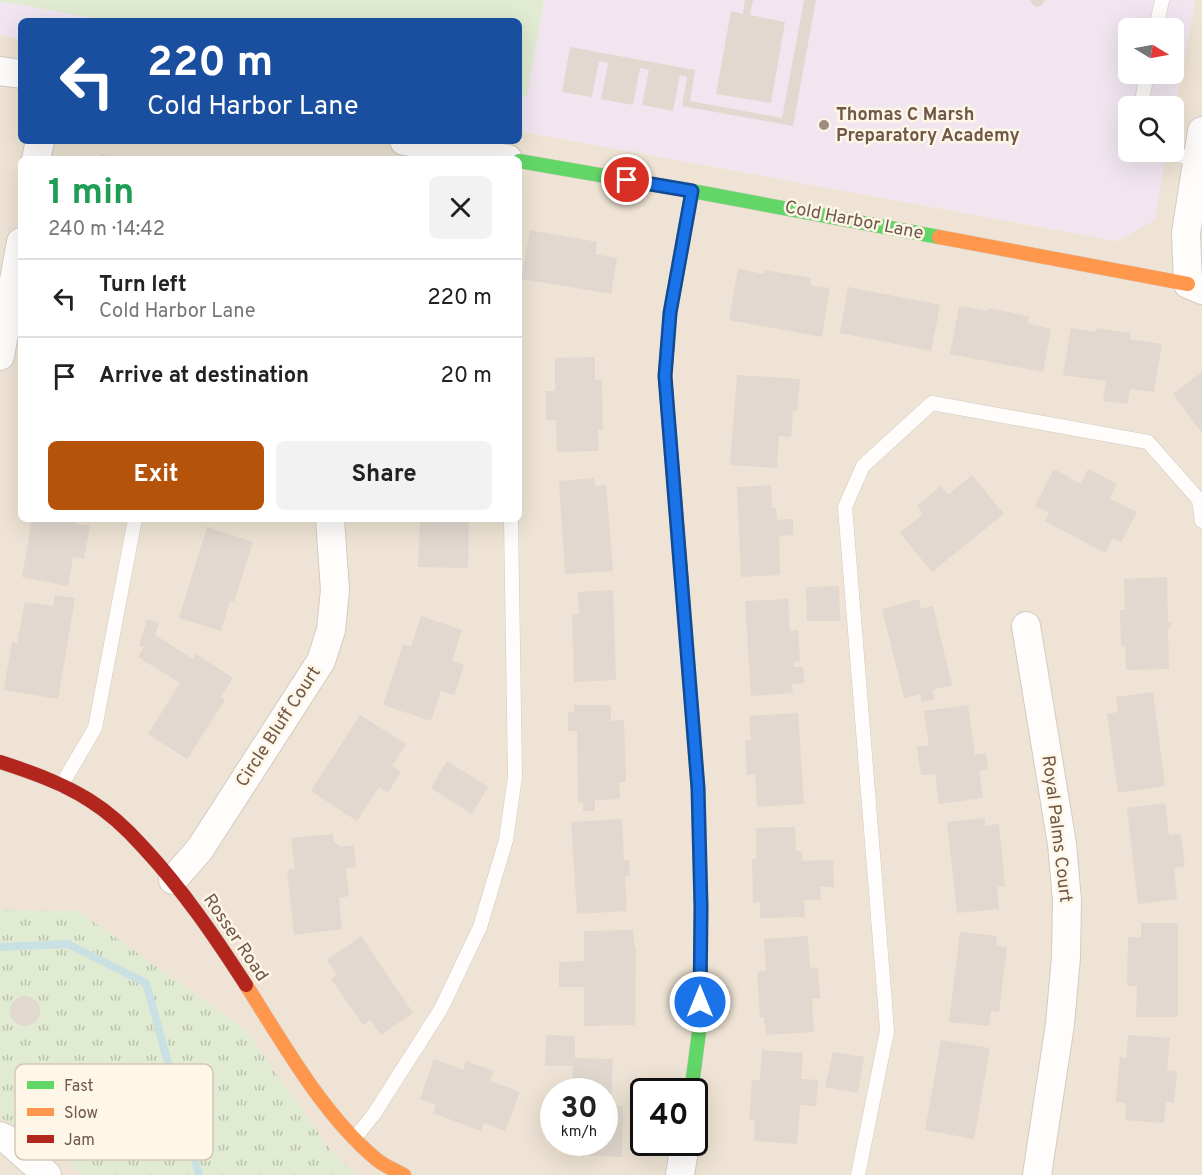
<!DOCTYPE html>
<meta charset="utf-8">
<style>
:root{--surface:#fff;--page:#f2f2f2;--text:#222;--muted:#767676;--line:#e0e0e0;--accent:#b45309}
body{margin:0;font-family:Overpass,sans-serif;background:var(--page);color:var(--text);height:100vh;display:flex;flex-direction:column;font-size:22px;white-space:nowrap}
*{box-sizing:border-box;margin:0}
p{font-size:20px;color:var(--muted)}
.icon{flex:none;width:33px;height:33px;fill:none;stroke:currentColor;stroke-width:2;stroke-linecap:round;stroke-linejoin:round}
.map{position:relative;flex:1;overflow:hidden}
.sheet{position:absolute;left:18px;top:156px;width:504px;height:366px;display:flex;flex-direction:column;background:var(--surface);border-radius:9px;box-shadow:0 6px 24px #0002}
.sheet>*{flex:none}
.hud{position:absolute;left:18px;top:18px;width:504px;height:126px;border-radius:9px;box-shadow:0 6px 24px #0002;background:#1a4fa0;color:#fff;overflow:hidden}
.needle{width:39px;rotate:100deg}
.tools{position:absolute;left:1118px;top:18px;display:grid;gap:12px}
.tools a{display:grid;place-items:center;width:66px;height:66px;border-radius:9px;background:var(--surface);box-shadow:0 6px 24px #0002;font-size:30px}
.speed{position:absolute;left:540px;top:1078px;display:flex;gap:12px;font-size:30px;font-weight:700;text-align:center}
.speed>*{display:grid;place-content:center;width:78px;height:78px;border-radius:50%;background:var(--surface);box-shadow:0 6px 24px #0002;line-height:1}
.speed small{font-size:15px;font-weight:400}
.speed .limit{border:3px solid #111;border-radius:9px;background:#fff;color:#111}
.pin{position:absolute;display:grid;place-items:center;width:51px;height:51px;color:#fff;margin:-26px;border:3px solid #fff;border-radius:50%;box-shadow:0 2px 6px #0007}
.me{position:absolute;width:66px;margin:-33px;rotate:0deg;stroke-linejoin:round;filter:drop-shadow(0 0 4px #0008)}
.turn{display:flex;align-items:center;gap:21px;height:126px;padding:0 30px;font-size:27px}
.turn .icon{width:78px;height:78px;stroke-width:2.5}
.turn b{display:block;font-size:42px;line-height:51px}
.round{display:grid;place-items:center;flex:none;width:63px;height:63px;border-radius:9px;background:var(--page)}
.summary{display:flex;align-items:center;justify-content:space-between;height:102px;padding:0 30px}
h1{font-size:36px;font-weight:700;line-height:45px;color:#1e9e55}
.action{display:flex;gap:12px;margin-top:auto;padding:12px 30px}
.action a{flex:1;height:69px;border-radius:9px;background:var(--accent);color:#fff;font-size:24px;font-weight:700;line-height:69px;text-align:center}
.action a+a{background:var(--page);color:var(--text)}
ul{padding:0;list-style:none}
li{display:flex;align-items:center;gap:18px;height:78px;padding:0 30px;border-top:2px solid var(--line)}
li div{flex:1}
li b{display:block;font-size:22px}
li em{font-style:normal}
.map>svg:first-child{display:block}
.residential{fill:#eee3d4;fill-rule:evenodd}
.education{fill:#f1e6f0;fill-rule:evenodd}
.park{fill:url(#park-tufts)}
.pitch{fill:#e0ebd2}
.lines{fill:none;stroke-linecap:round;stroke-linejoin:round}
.stream{stroke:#cae1e4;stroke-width:8}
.building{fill:#e1d8cf}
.lane-casing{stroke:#d3cbc2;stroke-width:15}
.street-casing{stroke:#d3cbc2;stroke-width:30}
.fast-casing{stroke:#d5ccc4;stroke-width:15}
.slow-casing{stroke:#d5ccc4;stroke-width:15}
.jam-casing{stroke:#d5ccc4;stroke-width:15}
.lane{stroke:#fefdfb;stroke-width:14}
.street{stroke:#fefdfb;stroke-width:28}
.fast{stroke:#63d668;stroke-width:14}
.slow{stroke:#ff974d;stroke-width:14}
.jam{stroke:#b3261e;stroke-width:14}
.route-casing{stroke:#114b97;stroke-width:15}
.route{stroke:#1a73e8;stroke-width:10}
.poi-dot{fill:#9f8d80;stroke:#fef6e7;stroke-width:2}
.labels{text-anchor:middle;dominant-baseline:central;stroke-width:5;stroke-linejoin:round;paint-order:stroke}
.poi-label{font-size:18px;font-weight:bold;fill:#705849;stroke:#fef6e7;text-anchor:start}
.street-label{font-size:18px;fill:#705849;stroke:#fef6e7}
.key{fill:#fef6e7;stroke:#d3c7b8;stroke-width:1.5}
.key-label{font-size:16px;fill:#705849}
</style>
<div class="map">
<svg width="1202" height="1175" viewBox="0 0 1202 1175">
<defs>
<pattern id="park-tufts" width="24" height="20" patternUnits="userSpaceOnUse" patternTransform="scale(1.5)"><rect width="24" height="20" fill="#e0ebd2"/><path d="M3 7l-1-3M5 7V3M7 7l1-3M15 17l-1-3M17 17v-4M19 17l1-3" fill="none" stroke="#bac1ac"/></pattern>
</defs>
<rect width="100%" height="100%" fill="#f5f0e7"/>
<!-- residential -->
<path class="residential" d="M1195,0H1202V1175H0V35L21,39V141H519V131L1117,241L1167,152H1173V120ZM21,159H519V519H21ZM554,1092H604V1143H554ZM644,1092H694V1143H644Z"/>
<!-- education -->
<path class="education" d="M0,0H1195L1173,120V106H1128V152H1167L1155,220L1117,241L519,131V21H21V39L0,35ZM1128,28H1173V74H1128Z"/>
<!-- park -->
<path class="park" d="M0,910L78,911L245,1029L332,1152L357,1175H82L55,1150L0,1117Z"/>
<!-- pitch -->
<path class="pitch" d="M0,0H544L527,96L519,95V21H110L0,1Z"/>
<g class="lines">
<!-- stream -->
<path class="stream" d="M0,947L68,944L146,983L199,1175"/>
</g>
<!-- building -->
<path class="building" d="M745,0H753L750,15L785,22L771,103L716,94L731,11L743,14Z
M804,0H816L793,126L682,106L687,77L680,75L673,111L642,105L649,70L640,68L633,105L601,99L608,63L599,61L592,97L562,92L570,47L695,70L690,101L782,118Z
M1030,0H1045L1042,5L1037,7L1033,5Z
M101,154L125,158V159H100Z
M530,230L597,242L595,254L617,258L611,294L521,279Z
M738,269L764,274L765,270L811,278L810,285L830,288L822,337L729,320Z
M848,287L940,305L931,351L840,333Z
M959,306L987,311L988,308L1029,316L1028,324L1051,329L1043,372L950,354Z
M1071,328L1095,332L1096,328L1131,333L1130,339L1162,344L1154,392L1130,389L1127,404L1103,401L1106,381L1063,375Z
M595,357V380H602L603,430H598L599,451L557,452L556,420H546V391H555V358Z
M1202,372V433L1173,394Z
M737,375L800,379L797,411H793L791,437L779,436L777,468L730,465Z
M1054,469L1081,484L1088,469L1117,484L1110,499L1137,512L1121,542L1113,538L1105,553L1045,521L1049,513L1035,506Z
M972,475L1004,514L932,572L900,533L923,514L917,506L941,486L948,495Z
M594,478L595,486L606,485L613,571L565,574L559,481Z
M771,485L772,508H776L777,520L793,519V535L779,536L780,575L741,577L737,487Z
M32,519H78L77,524L90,526L84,559L73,557L68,586L22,577Z
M420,519H469L468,568L418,567Z
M207,527L253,542L234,602L230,601L221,631L179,618Z
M1167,577L1168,622L1171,621V628H1168L1169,669L1126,670L1125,646H1121L1120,610H1125L1124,579Z
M839,586L840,621H807L806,587Z
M613,590L616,680L574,682L572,614H579L578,592Z
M55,595L75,598L58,699L4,690L12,642L17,643L25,602L53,606Z
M788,599L790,631L798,630L800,661L794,662V667H803L805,683L792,684L793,693L751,696L745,601Z
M919,599L921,609L933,606L952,685L932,690L935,699L922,702L920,694L904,698L882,609Z
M421,616L462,630L452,661L464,665L454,695L441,691L431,721L383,705L403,644L411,647Z
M147,619L159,623L155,635L193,659L196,654L233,678L221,697L225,700L187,759L148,734L180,683L138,657L144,647L139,646Z
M1153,692L1165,786L1118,793L1107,714L1118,712L1116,697Z
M574,705H611V721L624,720L626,782H619L620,799L595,800V811H583V803H578L577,731H568V712H574Z
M968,705L975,755L986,753L988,769L979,771L983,798L939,804L935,774L921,775L917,747L929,745L924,711Z
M798,713L804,804L757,807L755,774L747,775L745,741L751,740L749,716Z
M360,715L406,744L392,766L401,772L388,793L379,787L357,821L311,791Z
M447,761L488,787L472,814L431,788Z
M1165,803L1169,835L1181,834L1185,866L1174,868L1177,899L1138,904L1127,808Z
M985,818V826L999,824L1005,886L997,887L999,909L957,913L947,822Z
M622,819L624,860H629L630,876L625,877L627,911L577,914L571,822Z
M795,827L796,851H802V861L833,860L834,887H820L821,900H804L805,917L760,918V902L753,903L752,859H756V828Z
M333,834L334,841L340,847L354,845L356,867L346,868L349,896L339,898L342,929L294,935L287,870L295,869L291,838Z
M1141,923H1178V1017H1136L1137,986H1127L1128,937H1141Z
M633,930L634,946H636L635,1025L584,1026V987H559V962L584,961V931Z
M960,932L997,936L996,946L1007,947L999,1012L991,1011L989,1026L949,1022Z
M361,936L413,1013L381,1035L370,1020L363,1025L331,979L337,975L327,960Z
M808,936L810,968L818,967L820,999H812L814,1032L766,1035L764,1017H760L757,972L766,971L764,939Z
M10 1011a15 15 0 1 1 30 0a15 15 0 1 1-30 0Z
M546,1035L575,1036V1058L613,1059L611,1106H623L622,1157L572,1155V1143H604V1092H572L573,1066H545Z
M1128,1035L1170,1038L1167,1070L1177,1071L1174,1103L1166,1102L1164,1123L1125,1120L1126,1103L1116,1102L1120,1057L1126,1058Z
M941,1040L990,1048L974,1139L925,1130Z
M762,1050L803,1053L801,1079L818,1080L816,1106L800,1105L797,1144L754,1141L755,1121L749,1120L752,1080H760Z
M833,1052L864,1057L858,1093L825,1087Z
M434,1059L463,1070L466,1061L494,1071L490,1081L520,1092L505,1131L484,1123L481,1131L433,1113L436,1105L420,1099Z"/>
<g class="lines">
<defs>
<path id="lane" d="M1156,28L1162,0
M1141,106L1147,74
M1154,152L1197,158
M61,786L95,728L135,519
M354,1139L374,1114L441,1009L480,927L506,840L515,777L511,519
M858,1175L887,1031L884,991L845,507L863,466L932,403L1148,442L1199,500L1202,521"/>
<path id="street" d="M0,71L21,74
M1202,131L1186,233L1188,284L1202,290
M404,141L508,159
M36,159L40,141
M0,356L21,242
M1026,626L1062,844L1067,900L1066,957L1060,1024L1037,1175
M173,880L200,849L321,661L331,630L335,590L330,519
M0,1136L8,1140L47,1175
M680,1175L685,1143"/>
<path id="fast" d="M519,161L692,191L939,237
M668,341L670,313L692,191
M682,586L698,788L701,907L700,1025L691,1092"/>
<path id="slow" d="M939,237L1188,284
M246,985C283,1043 323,1115 376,1159C384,1166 395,1170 404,1175"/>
<path id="jam" d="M668,341L665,376L682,586
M0,762C31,772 62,783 89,800C110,813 128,830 144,848C183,890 215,937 246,985"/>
</defs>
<!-- lane casing -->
<use href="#lane" class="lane-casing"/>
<!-- street casing -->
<use href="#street" class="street-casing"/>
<!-- fast casing -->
<use href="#fast" class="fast-casing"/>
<!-- slow casing -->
<use href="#slow" class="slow-casing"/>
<!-- jam casing -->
<use href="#jam" class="jam-casing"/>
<!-- lane -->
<use href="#lane" class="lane"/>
<!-- street -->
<use href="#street" class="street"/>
<!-- fast -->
<use href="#fast" class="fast"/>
<!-- slow -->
<use href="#slow" class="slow"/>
<!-- jam -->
<use href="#jam" class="jam"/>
</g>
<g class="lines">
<defs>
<path id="route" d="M627,180L692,191L670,313L665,376L698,788L701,907L700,1002"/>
</defs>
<!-- route casing -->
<use href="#route" class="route-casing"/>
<!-- route -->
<use href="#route" class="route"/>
</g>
<!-- markers -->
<circle class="poi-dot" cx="824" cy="125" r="6"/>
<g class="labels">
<!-- poi labels -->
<g class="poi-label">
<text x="836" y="115">Thomas C Marsh<tspan x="836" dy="21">Preparatory Academy</tspan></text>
</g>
<!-- street labels -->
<g class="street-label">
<text transform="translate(854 221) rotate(11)">Cold Harbor Lane</text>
<text transform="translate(279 727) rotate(-57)">Circle Bluff Court</text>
<text transform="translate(1056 829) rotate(83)">Royal Palms Court</text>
<text transform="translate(235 938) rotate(56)">Rosser Road</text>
</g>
</g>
<!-- legend -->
<rect x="15" y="1064" width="198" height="96" rx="9" class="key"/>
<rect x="27" y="1081" width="27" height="8" fill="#63d668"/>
<rect x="27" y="1108" width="27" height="8" fill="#ff974d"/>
<rect x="27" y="1135" width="27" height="8" fill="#b3261e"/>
<g class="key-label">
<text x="64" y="1091">Fast</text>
<text x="64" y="1118">Slow</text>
<text x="64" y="1145">Jam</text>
</g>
</svg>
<div class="tools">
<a><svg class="needle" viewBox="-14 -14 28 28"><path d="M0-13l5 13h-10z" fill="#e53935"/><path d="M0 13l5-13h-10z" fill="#767676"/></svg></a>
<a><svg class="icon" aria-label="search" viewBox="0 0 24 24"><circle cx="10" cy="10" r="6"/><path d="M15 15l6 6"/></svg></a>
</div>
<div class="speed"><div>30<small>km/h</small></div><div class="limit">40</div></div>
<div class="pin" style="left:627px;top:180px;background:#d93025"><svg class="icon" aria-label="arrive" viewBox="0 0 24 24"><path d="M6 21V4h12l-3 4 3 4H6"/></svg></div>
<svg class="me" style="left:700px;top:1002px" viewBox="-20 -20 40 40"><circle r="17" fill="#1a73e8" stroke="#fff" stroke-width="3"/><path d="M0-11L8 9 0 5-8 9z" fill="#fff"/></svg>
<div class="hud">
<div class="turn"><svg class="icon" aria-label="left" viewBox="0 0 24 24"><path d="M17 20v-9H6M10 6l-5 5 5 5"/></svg><div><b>220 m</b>Cold Harbor Lane</div></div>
</div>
<section class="sheet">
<div class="summary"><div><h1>1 min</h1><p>240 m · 14:42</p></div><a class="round"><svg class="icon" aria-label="close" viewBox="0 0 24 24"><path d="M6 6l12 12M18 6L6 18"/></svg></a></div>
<ul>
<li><svg class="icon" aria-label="left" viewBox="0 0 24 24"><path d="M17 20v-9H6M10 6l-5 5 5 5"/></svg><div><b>Turn left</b><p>Cold Harbor Lane</p></div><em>220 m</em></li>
<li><svg class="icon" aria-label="arrive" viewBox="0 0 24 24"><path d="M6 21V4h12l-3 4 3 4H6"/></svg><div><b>Arrive at destination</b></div><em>20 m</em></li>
</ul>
<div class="action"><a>Exit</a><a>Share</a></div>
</section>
</div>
